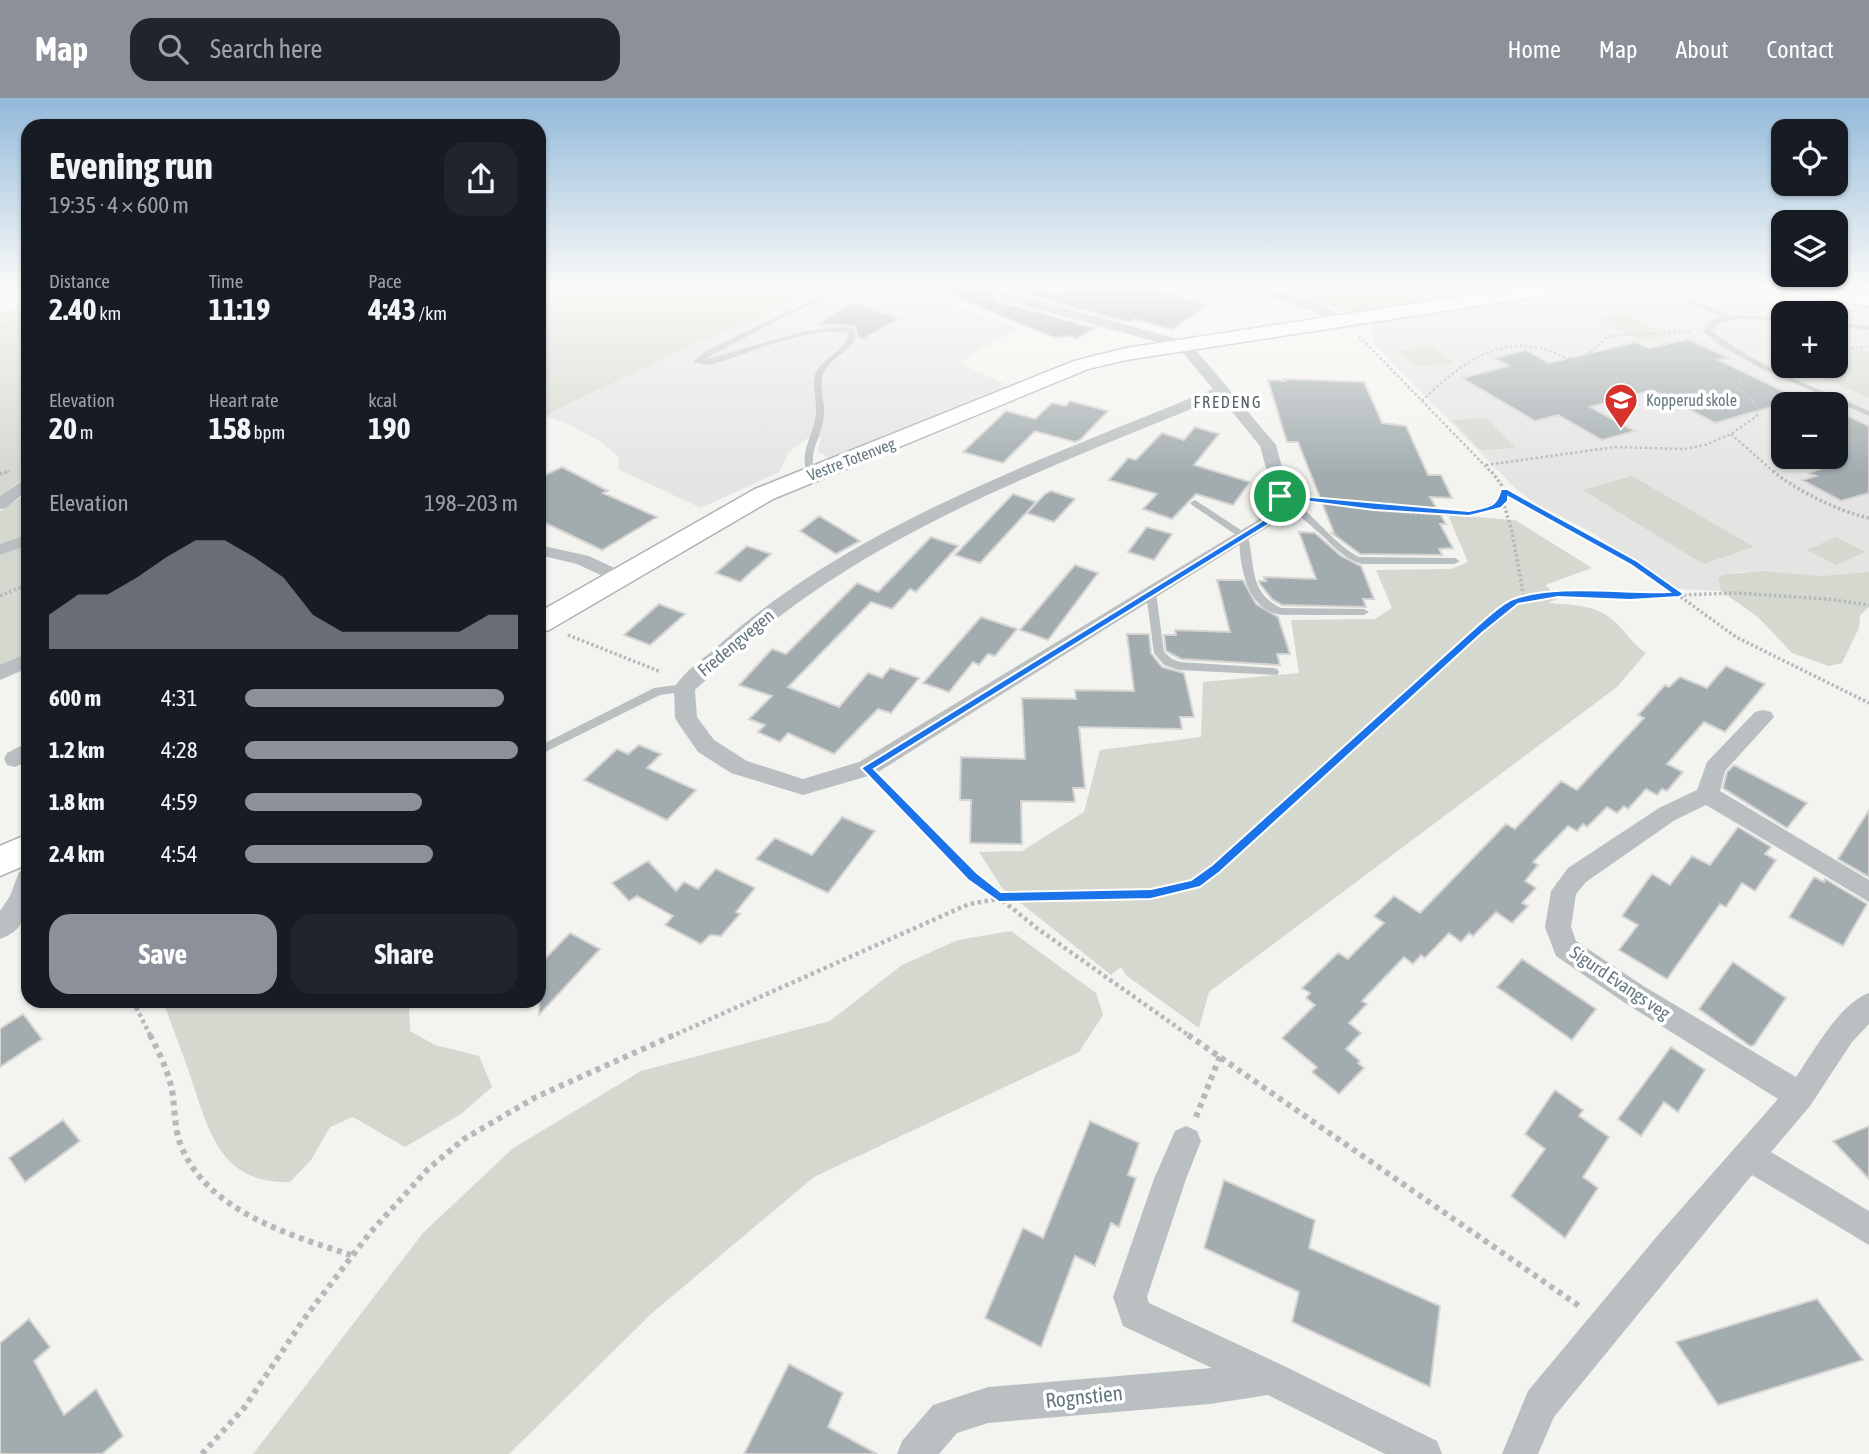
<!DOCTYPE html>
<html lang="en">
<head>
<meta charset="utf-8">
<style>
  body { margin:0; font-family:"Asap Condensed",sans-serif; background:#20242c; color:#f1f3f6; height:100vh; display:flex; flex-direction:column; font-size:26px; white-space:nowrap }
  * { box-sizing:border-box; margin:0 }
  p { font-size:23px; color:#9ea1a6 }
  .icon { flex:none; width:38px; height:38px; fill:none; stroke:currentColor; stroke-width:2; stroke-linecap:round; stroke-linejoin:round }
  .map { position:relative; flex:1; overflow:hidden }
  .details { position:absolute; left:21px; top:21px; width:525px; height:889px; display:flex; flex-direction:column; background:#171b24; border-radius:21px; box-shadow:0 2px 5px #0004 }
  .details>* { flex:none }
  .fabs { position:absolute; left:1771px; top:21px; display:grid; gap:14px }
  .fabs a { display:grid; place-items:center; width:77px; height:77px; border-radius:14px; background:#171b24; box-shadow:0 2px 5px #0004; font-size:35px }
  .pin { position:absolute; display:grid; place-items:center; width:60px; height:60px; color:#fff; margin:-30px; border:4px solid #fff; border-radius:50%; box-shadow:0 2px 7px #0007 }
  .round { display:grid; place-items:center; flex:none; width:74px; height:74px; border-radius:21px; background:#20242c }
  .overview { display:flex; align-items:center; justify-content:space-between; height:119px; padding:0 28px }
  h1 { font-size:38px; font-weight:700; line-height:52px }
  .metrics { display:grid; grid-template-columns:repeat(3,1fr); gap:10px; height:119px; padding:7px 28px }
  .metrics div { display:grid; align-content:center }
  .metrics b { font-size:30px; font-weight:700 }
  .metrics small { font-size:19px; font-weight:400 }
  .metrics p { font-size:19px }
  .chart { height:196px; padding:14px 28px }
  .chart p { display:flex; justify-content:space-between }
  .chart svg { width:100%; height:126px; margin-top:7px; fill:#8c9099; opacity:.7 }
  .button { display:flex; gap:14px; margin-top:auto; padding:14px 28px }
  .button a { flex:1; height:80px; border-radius:21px; background:#8c9099; color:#fff; font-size:28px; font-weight:700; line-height:80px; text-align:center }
  .button a+a { background:#20242c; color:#f1f3f6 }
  ul { padding:0 28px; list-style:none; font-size:23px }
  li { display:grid; grid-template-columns:112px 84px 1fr; align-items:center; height:52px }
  li i { height:18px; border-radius:9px; background:#8c9099 }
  header { display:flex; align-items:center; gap:42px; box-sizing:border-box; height:98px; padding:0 35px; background:#8c9099; color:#fff }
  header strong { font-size:33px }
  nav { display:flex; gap:38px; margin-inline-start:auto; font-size:24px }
  .search { width:490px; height:63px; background:#20242c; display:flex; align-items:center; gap:18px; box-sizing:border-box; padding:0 24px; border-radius:21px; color:#9ea1a6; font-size:26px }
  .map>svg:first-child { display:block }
  .built { fill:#e4e4e3; fill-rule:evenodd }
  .green { fill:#d4d8cf }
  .building { fill:#a2acaf; stroke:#d5d4d2; stroke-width:2 }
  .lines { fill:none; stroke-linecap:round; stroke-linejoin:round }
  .secondary-casing { stroke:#adb4b7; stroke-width:3 }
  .path-far3 { stroke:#b5b9ba; stroke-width:2.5; stroke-dasharray:2.5 2.5; stroke-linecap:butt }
  .path-far2 { stroke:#b5b9ba; stroke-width:3.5; stroke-dasharray:2.5 2.5; stroke-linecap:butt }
  .path-far1 { stroke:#b5b9ba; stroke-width:4.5; stroke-dasharray:3.5 3.5; stroke-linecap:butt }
  .path { stroke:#b5b9ba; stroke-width:6; stroke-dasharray:5 5; stroke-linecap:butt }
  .lane { fill:#bac0c2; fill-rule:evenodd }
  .street { fill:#bac0c2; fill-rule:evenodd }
  .secondary { fill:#fff; fill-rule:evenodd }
  .route { fill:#1a73e8; stroke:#fff; stroke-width:2; fill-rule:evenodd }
  .labels { text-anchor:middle; stroke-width:7; stroke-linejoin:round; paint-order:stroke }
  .far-poi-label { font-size:16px; fill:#64787f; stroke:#fff; text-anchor:start }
  .far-neighbourhood-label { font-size:16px; letter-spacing:2px; fill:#526064; stroke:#fff }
  .far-street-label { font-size:16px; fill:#64787f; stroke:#fff }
  .street-label { font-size:18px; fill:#64787f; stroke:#fff }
  .near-street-label { font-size:21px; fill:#64787f; stroke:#fff }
</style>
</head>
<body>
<header>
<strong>Map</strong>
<div class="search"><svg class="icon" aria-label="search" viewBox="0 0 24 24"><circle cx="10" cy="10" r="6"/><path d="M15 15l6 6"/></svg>Search here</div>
<nav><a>Home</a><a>Map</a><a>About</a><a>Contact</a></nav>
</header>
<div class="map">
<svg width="1869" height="1356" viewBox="0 0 1869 1356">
  <rect width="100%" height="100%" fill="#f3f3f0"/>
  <path class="built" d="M833,187H858L840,197H850L871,187H918L912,191L1018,231L960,263L962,267L1008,287L829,360L818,353L821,340L809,339L789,354L779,374L701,410L622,373L618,369L619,359L598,342L563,324L544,318L679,253Z
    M1622,187H1735L1821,197L1869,206V474L1820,478L1741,474L1718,481L1721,493L1677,491L1593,435L1536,406L1514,389L1375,247L1370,224ZM1783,215H1836V268H1783ZM1783,306H1836V359H1783Z"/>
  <path class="green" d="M539,187H833L679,253L544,318L539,314Z
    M1260,187H1539L1358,214L1339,212L1305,198Z
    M28,204V377L0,399V216Z
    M1625,216L1668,238L1641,243L1599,220Z
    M1433,249L1454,265L1417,269L1397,253Z
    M1861,251L1869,255V300L1800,270L1836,268V259Z
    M1486,320L1515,350L1480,352L1452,322Z
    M1632,378L1754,449L1703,466L1583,392Z
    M28,395V436L0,446V413Z
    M1448,417L1515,422L1592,470L1545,487L1559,500L1548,505C1572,507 1596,506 1615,524C1626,534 1632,546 1646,555L1617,589L1209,894L1199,930L1127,878L1121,869L1111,877L1002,790L979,754L1022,753L1084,714L1100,652L1201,639L1203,584L1299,575L1291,522L1375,521L1392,510L1376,472L1451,471L1468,464Z
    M1836,439L1865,454L1836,467L1807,452Z
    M28,446V556L0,568V456Z
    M1762,473L1820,478L1869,474V509L1860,517L1859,530L1842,565L1829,568L1792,555L1758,519L1721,493L1718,481L1722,477Z
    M1011,833L1096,895L1103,917L1079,954L814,1079L652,1215L509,1356H253L423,1135L512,1051L641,973L830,923L902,867L958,842Z
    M163,903H409L410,933L435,947L479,958L492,989L461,1016L405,1049L353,1019L330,1029L311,1062L290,1084C218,1086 208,1030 189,974C181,950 171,927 163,903Z"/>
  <path class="building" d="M926,187H1051L1056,194L1064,187H1145L1208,207L1172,232L1135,221L1130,224L1112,220L1003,190L995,192L996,203L1095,230L1076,241L1069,238L1055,240Z
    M856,206L900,220L863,241L858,239L855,228L818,226L848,207Z
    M1688,241L1729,260L1718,262L1800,301L1715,325L1652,292L1590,309L1635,333L1602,342L1558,317L1535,323L1462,280L1509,268L1494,260L1526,252L1549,265L1636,244L1649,250Z
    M1284,281L1364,284L1382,325L1406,328L1428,377H1441L1452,400L1430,399L1446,426H1440L1453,450L1439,451L1442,457L1360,456L1332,435H1334L1298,344H1287L1268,282L1285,283Z
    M1070,303L1108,313L1080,342L1075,344L1035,333L1003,365L963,354L1006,313L1035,321L1052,305L1066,308Z
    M1836,312L1869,328V395L1841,403L1802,382L1816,378L1809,375L1836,365Z
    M1195,329L1219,336L1194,367L1250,384L1233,407L1196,396L1172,421L1143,411L1157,396L1109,382L1128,360L1136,362L1162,335L1184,342Z
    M562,369L608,393L603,395L657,419L602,452L539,422V380Z
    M1051,393L1075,401L1054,424L1027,415L1044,397Z
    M1013,396L1036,404L980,465L955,457Z
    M819,418L860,443L836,456L800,433Z
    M1147,429L1172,436L1154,462L1128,454Z
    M1299,434L1315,435L1341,458L1361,468L1374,501H1363L1366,509L1282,507L1272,501L1260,486L1259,483H1266L1264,479L1316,481Z
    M931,439L958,448L916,494L910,491L892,511L871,504L788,589L839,609L868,575L882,580L890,570L919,580L891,615L878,611L834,656L788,635L780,644L758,634L765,627L749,621L772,598L739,587L772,551L786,556L857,485L878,494Z
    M747,448L771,456L740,484L716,475Z
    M1075,467L1098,475L1048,542L1020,532Z
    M1217,482H1243L1256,506L1278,519L1290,556H1277L1280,567L1181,561L1166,553L1164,537H1176L1175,532L1230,534Z
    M659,506L685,516L650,547L624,537Z
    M981,519L1017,531L995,558L988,556L979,567L973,564L949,594L923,585Z
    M1127,536H1149L1151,555L1162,569L1184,575L1194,619H1180L1182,631L1079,629L1085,690H1073L1075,704L1021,703L1022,746L970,745L971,702H960L961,659L1025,661L1022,600L1076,601L1075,592L1134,593Z
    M1726,568L1765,586L1725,634L1704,624L1667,666L1683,674L1667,693L1662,691L1657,697L1646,691L1628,711L1624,708L1617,715L1607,709L1587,729L1583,726L1577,733L1568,728L1533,764L1538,767L1525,783L1536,790L1522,805L1528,808L1512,825L1496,814L1473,838L1469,835L1461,844L1449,835L1425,860L1421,857L1413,866L1404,859L1362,903L1367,906L1349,925L1361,935L1346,951L1360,963L1358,965L1364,970L1339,996L1312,974L1317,969L1282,940L1315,907L1306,900L1310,895L1302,890L1338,855L1348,861L1384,825L1374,818L1394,798L1420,815L1506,726L1515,731L1561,683L1577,692L1644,620L1638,617L1665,587L1669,589L1680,579L1707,590Z
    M639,647L661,656L647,670L696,692L667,722L584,682L617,651L628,656Z
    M1734,667L1807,705L1787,730L1723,690L1727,674Z
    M1869,712V779L1838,761Z
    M842,719L875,733L828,795L756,761L775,740L812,757Z
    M1738,729L1771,749L1765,756L1776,762L1755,793L1742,785L1726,809L1720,806L1667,881L1619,852L1638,827L1622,818L1652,776L1670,787L1692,758L1710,767Z
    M648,763L676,793L684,784L698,791L716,771L755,790L736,814L740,816L721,838L710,837L701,846L665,827L673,818L637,798L629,803L612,785Z
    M1814,779L1824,784L1825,781L1867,806L1843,848L1789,819Z
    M570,835L600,851L539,917V867Z
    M1522,861L1596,911L1572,942L1497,889Z
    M1733,864L1786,900L1754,947L1750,948L1699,911Z
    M23,916L42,941L0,969V931Z
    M1671,949L1705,972L1678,1014L1664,1004L1641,1038L1618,1021Z
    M1555,992L1583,1012L1579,1018L1609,1039L1583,1079L1598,1090L1565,1140L1511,1098L1545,1051L1525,1036Z
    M63,1022L80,1043L25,1084L9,1060Z
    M1090,1023L1139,1045L1128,1077L1136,1080L1119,1129L1111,1125L1095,1168L1075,1158L1041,1249L985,1220L1023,1130L1043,1140Z
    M1869,1028V1081L1833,1043Z
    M1224,1082L1315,1122L1309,1150L1440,1208L1430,1289L1292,1224L1299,1194L1204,1150Z
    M1817,1201L1863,1262L1718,1307L1676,1244Z
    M29,1221L50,1249L34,1263L64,1317L96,1291L123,1338L102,1356H0V1245Z
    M789,1266L843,1295L828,1329L877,1356H744Z"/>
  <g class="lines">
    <defs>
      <path id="secondary" d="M1536,187H1583L1574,193L1126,262L1088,271L773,401L549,532L539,535V514L755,391L1074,263L1126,250Z
        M1765,187H1810L1869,196V208L1774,193Z
        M28,736V766L0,778V748Z"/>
    </defs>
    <use href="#secondary" class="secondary-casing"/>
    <path class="path-far3" d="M1200,187L1223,193
      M1633,195L1673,199
      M1589,202L1633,195L1616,187
      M0,229L28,217
      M1359,238L1492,375
      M1836,253L1869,248
      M1422,303C1453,273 1488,242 1535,249C1549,251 1562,259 1576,263L1591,254L1608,238L1693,233
      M1731,336L1775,375
      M1486,367L1615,349L1684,351L1705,347L1731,336L1757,318L1755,305L1738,290L1741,281L1747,276
      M4,375L10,373"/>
    <path class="path-far2" d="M1773,373C1795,392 1840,414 1869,420
      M0,376L10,373
      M1505,394L1634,465L1736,539L1869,605
      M1316,402C1363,409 1467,432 1505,399L1501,386L1491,373
      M1503,403L1512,434L1524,500
      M0,498L28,486
      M568,537L661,574
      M1383,619L1478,533L1515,504L1558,496L1630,499L1736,495L1827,501L1869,507"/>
    <path class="path-far1" d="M883,685L972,778L1038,831L1191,939
      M133,903L151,939
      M670,939L969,806L1021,797H1113L1178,792L1196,786L1216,771L1385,617"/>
    <path class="path" d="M150,937C159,954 168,973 172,992C175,1010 174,1028 180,1045C205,1113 290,1137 351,1157
      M1188,937L1582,1210
      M1196,1019L1220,958
      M202,1356L244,1310L304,1221L369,1136L428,1071L464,1041L536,999L674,937"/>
    <path class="lane" d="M1054,187H1061L1056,191L1053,189Z
      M839,191L844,192L792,215L714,256L704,262L802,234L839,229L855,231V239L853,245C845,255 832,261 825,272C817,285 825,302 824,316C823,338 807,353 815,375L811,378L807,375C798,351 817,334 816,311C816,298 811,284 817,272C826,258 846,253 848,235C804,228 751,256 709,267L693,264L708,252L788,213Z
      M1686,201H1690L1727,217L1783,220V224C1765,223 1721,214 1712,233C1758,270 1816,289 1869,313V318L1760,270L1720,247L1704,234L1708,225L1720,219L1686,203Z
      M1836,224L1869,228V232L1836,228Z
      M1280,395C1310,409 1330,444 1359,459L1455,460L1460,463L1455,466H1362C1342,460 1332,446 1317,433C1304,421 1290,411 1277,400L1275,398Z
      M1195,402L1247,436C1256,464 1247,494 1281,510L1364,511L1369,514L1364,517C1344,517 1324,517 1304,517C1296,516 1286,518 1277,516C1245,508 1240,466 1239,439L1192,407L1190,405Z
      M1151,492L1156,495L1164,554L1172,561L1180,564L1273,570L1277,571L1279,574L1277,577L1179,572L1164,567L1154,555L1146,495Z
      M684,586L688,587L690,590L688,593L660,597L539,657V648L654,590Z"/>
    <path class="street" d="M1233,187C1263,187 1324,200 1346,223L1339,227L1311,212Z
      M1002,193L1189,244L1276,347L1289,395L1274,425L875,676L803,697L731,675L698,654L678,625L675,620L674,590C684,573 705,560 720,546C854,426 1049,359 1213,291L1179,250L997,200V194ZM1220,299L1260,348L1273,395L1258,422L859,664L803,681L747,663L714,642L697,619L695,592C731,558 768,525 809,497C934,410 1081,357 1220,299Z
      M28,379V392L6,410L0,411V398Z
      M28,436V447L0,457V446Z
      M539,447L589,458L625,475L627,479L618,485L577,466L539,457Z
      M28,555V570L0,582V567Z
      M1763,612L1771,614L1774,619L1725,673L1720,693L1869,782V804L1706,707L1675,722L1586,784L1576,796L1571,829L1576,843L1645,889L1796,979C1814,953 1839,906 1869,895V926L1852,944L1810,1008L1771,1054L1869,1113V1147L1752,1077L1554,1319L1538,1356H1502L1528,1293L1658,1137L1778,1001L1625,905L1556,858L1545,829L1551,793L1568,770L1659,710L1697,692L1707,664L1755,614Z
      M28,644V663L15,669L7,667L4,661L7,655Z
      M28,771C28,799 33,830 0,841V813L10,798L19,774Z
      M1186,1028L1197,1033L1201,1043L1186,1081L1147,1199L1149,1205L1282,1267L1437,1343L1442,1356H1385L1268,1297L1210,1306L988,1325L957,1335L939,1356H897L902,1343L933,1307L988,1289L1212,1270L1123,1228L1113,1199L1154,1081L1175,1033Z"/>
    <use href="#secondary" class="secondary"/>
  </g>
  <linearGradient id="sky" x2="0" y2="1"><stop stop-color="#92b9d9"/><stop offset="0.5" stop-color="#fafaf8"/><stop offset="1" stop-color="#fafaf8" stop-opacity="0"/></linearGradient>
  <rect width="1869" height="377" fill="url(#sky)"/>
  <path class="route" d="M1501,391H1507L1637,463L1684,496L1679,499L1630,502L1558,499L1518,506L1482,535L1220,774L1200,789L1151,801L999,804L968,782L861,670L1262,423L1277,396L1469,413C1488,408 1496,411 1501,391ZM1508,399L1631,467L1669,494C1623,496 1556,485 1513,501C1500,506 1486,521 1475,530L1212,767L1191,782L1151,791L1001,794L977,775L874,671L1269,426L1282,400L1374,412L1469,418L1501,410L1508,403Z"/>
  <defs>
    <symbol id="school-pin" viewBox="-11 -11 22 30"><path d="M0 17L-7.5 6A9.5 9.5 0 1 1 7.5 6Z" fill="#d6332d" stroke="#fff"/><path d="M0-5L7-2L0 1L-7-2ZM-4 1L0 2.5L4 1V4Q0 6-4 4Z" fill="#fff"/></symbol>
  </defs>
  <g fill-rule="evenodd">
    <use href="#school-pin" x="1602" y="283" width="38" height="52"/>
  </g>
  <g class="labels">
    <g class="far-poi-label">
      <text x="1646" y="308">Kopperud skole</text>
    </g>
    <g class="far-neighbourhood-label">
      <text x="1228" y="310">FREDENG</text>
    </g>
    <g class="far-street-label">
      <text transform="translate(851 361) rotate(-21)" y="6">Vestre Totenveg</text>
    </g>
    <g class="street-label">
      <text transform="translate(736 545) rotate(-40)" y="6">Fredengvegen</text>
      <text transform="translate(1620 885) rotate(34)" y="6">Sigurd Evangs veg</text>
    </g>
    <g class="near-street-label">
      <text transform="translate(1084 1299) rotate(-6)" y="7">Rognstien</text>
    </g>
  </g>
</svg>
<div class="fabs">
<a><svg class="icon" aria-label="locate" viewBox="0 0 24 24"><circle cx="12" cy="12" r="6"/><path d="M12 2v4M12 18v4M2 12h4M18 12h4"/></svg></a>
<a><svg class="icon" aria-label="layers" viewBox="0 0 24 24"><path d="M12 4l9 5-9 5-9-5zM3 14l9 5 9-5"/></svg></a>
<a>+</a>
<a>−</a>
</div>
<div class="pin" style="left:1280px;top:398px;background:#1e9e55"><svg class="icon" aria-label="arrive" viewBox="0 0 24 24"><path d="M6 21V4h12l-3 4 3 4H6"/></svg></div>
<section class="details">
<div class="overview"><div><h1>Evening run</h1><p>19:35 · 4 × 600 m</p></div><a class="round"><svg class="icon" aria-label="share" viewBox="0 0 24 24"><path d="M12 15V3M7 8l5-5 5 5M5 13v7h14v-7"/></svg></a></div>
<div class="metrics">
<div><p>Distance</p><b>2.40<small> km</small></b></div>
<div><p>Time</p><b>11:19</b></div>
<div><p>Pace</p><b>4:43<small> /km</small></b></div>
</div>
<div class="metrics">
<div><p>Elevation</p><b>20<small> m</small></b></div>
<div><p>Heart rate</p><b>158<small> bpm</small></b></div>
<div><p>kcal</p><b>190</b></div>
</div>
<div class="chart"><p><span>Elevation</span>198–203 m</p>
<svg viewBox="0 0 160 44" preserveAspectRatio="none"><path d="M0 44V32L10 25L20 25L30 19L40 12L50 6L60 6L70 12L80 19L90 32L100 38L110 38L120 38L130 38L140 38L150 32L160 32V44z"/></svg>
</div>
<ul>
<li><b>600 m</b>4:31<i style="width:95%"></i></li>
<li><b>1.2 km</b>4:28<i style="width:100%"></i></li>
<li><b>1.8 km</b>4:59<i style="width:65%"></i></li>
<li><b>2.4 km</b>4:54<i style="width:69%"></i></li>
</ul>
<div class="button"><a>Save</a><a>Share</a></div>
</section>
</div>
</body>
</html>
